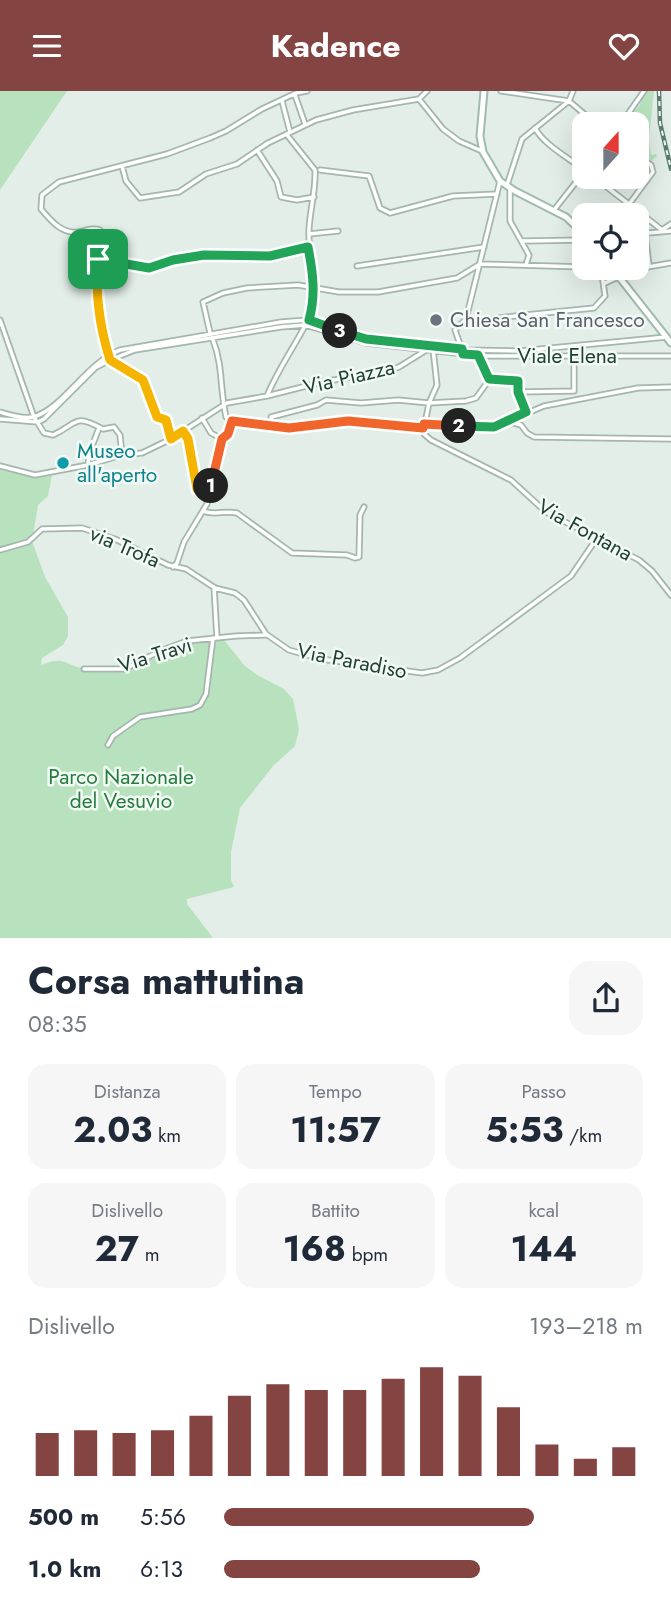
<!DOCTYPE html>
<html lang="it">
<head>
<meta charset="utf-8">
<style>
  body { margin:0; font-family:Jost,sans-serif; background:#f6f6f7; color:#1f2937; height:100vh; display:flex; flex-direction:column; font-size:26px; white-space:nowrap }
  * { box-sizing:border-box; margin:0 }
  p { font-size:23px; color:#747a83 }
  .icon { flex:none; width:38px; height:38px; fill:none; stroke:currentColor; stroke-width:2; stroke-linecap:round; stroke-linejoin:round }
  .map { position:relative; height:847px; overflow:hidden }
  .drawer { display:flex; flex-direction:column; background:#fff; flex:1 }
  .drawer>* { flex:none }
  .needle { width:46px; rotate:21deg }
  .tools { position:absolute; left:572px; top:21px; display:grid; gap:14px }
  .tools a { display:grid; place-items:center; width:77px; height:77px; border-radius:14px; background:#fff; box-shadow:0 7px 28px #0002; font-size:35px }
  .pin { position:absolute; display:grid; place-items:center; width:60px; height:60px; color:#fff; margin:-30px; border-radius:14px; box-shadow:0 4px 10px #0006 }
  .km { position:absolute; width:35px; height:35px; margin:-18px; border-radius:50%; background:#222; color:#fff; font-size:19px; line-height:35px; text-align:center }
  .round { display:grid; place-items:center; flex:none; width:74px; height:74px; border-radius:21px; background:#f6f6f7 }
  .summary { display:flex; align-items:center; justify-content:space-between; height:119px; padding:0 28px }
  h1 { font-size:38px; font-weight:700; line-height:52px }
  .metrics { display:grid; grid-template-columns:repeat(3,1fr); gap:10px; height:119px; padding:7px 28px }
  .metrics div { display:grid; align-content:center; border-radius:18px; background:#f6f6f7; text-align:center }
  .metrics b { font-size:35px; font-weight:700 }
  .metrics small { font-size:19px; font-weight:400 }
  .metrics p { font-size:19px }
  .chart { height:196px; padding:14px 28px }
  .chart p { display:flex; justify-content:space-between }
  .chart svg { width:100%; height:126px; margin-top:7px; stroke:#844442; stroke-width:6 }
  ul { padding:0 28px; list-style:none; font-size:23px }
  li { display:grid; grid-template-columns:112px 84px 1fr; align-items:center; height:52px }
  li i { height:18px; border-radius:9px; background:#844442 }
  header { display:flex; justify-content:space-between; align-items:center; height:91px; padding:0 28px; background:#844442; color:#fff; font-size:32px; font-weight:700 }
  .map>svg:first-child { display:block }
  .green { fill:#b8e2be }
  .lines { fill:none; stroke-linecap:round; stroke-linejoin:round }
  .street-casing { stroke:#a4b7ae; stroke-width:7 }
  .secondary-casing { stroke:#9fbbae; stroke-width:9 }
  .street { stroke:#fff; stroke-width:3.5 }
  .secondary { stroke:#fff; stroke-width:5 }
  .rail-casing { stroke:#5a7d6f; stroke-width:4.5 }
  .rail { stroke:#f3faf5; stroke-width:2; stroke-dasharray:5; stroke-linecap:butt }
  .split-1-casing { stroke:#fff; stroke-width:14 }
  .split-2-casing { stroke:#fff; stroke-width:14 }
  .split-3-casing { stroke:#fff; stroke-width:14 }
  .split-4-casing { stroke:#fff; stroke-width:14 }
  .split-1 { stroke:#f5b400; stroke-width:9 }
  .split-2 { stroke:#f0652b; stroke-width:9 }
  .split-3 { stroke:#22a559; stroke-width:9 }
  .split-4 { stroke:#22a559; stroke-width:9 }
  .worship-dot { fill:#6b7280; stroke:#f3faf5; stroke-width:2.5 }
  .culture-dot { fill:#0f9aa8; stroke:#f3faf5; stroke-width:2.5 }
  .labels { text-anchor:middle; stroke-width:5; stroke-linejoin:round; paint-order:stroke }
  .worship-label { font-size:21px; fill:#5b616d; stroke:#f3faf5; text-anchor:start }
  .street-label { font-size:21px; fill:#1f4134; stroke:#f3faf5 }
  .culture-label { font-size:21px; fill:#0d838f; stroke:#f3faf5; text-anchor:start }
  .park-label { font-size:21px; fill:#247d3c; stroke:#f3faf5 }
</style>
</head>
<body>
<header><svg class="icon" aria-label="menu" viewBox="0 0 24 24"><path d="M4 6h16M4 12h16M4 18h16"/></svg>Kadence<svg class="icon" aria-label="heart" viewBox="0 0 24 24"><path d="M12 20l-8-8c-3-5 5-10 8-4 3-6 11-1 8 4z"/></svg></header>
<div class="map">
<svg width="671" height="847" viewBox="0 0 671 847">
  <rect width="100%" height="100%" fill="#e2eee7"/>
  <path class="green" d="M0,0H67L0,99Z
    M646,0H654L649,47L651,64L656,63L657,65L650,71L637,61V33H624L639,15Z
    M0,374L33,382L53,378L48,405L38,414L32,450L45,486L68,526V545L63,554L42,567L41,574C46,572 51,570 57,570C64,569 70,574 77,576C98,581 141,583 154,562L180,550L220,544L244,574L257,584L284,598L293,608L299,638L295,655L273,675L240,717L231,761V789L234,796L187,808V813L213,847H0Z"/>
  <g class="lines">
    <defs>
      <path id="street" d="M501,0L569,10L596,33
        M295,4L305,33
        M419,8L427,0
        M282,10L290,41
        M621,33L644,0
        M535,37C544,54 569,67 584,79
        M257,59L277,90L281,106L297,109L314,106
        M122,75L126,90L140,107L179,101L206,83L237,73L268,52L316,29L353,19L419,8L443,38L459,50L482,60
        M320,79L369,85L380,117L390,122L453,105L497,103
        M594,86L662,139
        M507,94L522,48L569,10L573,0
        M510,97V130L529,164L526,174
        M554,119L584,81
        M621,124L653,81L651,74L637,65
        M662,139L671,133
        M645,142L649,174
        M309,143L338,140
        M637,143L671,140
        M522,150L584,149
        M98,168L149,177L173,169L203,164L270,165L308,157
        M357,175L484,156
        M605,192L636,178L671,172
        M0,229L34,326L44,342L53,344C79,332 73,322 103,338L114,336L120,344L122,364
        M464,233L506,226L594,217L605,205L601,177
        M210,242L203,211L223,202L247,197L298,194L339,201H378L457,187L480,173L584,176
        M213,249C223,274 220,300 226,326L232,330
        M462,259L455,239L466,228L500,90
        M489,288L518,290V301
        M267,305L322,291L387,280L399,276L428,258
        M0,321C10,324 22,328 33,326C63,318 86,272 120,259L281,231L308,229L366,248L462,259L519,260L667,246
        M526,321L518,301L574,300V270
        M202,327L211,342L222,348
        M0,328L38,331L44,328L95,277L110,269L135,259L281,236L305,234L366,252L482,265H671
        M232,330L289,337L348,329L423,337
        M510,331L521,334L527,342L534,346L671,348
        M425,332L429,312L437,294L433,258
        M424,333L494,336L544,315L638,297L671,296
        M272,335L271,326L317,314L326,309L361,312L398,309L429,312L466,310L476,307L489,289L478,265
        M423,337L424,343L431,349L511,389L546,421L639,469L652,480L671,504
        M183,340L188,348L197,397L210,400
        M171,348L166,329L157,326L143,289L110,269C102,242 98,215 97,187C96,172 107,153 100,139C92,136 86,140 78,141C62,143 51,130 41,118L42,104L59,91L167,63L210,47L226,40L262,18L296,2L307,0
        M88,374L89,363L99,337
        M0,375L35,384L88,374L122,364L142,362L171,348L227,312L267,305C278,278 295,255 308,229C323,201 307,168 309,138C310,118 316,99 315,79L287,44
        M203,420C215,425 225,419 237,422L292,462L347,464L355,467L359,466L360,424L364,416
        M0,459L28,451L42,438L82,437L115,448L168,474L186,478L215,497L235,502L244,509L266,543L289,559L321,568L422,582L438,579L460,567L571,485L597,447
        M173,476L177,472L184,451L207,413L222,348L228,343L232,330
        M214,496L217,547
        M84,578H125L160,560L187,550L236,545L266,544
        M108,654L113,645L140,626L192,618L200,614L206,603L213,547"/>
      <path id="secondary" d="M484,0L480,45L483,61L500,90L515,100L566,126L584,143
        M612,177L671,252"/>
    </defs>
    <use href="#street" class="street-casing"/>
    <use href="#secondary" class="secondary-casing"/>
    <use href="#street" class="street"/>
    <use href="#secondary" class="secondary"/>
    <defs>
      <path id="rail" d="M659,0L660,32L671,78"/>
    </defs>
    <use href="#rail" class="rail-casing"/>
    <use href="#rail" class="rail"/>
  </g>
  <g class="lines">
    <defs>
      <path id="split-1" d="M98,168C95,201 100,237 110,269L143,289L157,326L166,329L171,348L183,340L188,348L197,398L210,400L211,395"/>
      <path id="split-2" d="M211,395L222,348L228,343L232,330L289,337L348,330L423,337L424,333L459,335"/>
      <path id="split-3" d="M340,240L366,248L462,258L463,263L478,264L489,288L518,290V301L526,321L494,336L459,335"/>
      <path id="split-4" d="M98,168L149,177L173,169L204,164L270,165L308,156C313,182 316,204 309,229L340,240"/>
    </defs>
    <use href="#split-1" class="split-1-casing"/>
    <use href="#split-2" class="split-2-casing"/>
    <use href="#split-3" class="split-3-casing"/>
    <use href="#split-4" class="split-4-casing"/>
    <use href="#split-1" class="split-1"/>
    <use href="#split-2" class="split-2"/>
    <use href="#split-3" class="split-3"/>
    <use href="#split-4" class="split-4"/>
  </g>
  <circle class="worship-dot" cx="436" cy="229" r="7"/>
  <circle class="culture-dot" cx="63" cy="372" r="7"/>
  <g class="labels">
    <g class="worship-label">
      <text x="450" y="236">Chiesa San Francesco</text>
    </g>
    <g class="street-label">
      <text x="567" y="272">Viale Elena</text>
      <text transform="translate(349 286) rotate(-13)" y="7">Via Piazza</text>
      <text transform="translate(585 439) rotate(29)" y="7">Via Fontana</text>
      <text transform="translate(125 456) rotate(23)" y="7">via Trofa</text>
      <text transform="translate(155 564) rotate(-17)" y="7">Via Travi</text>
      <text transform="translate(352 570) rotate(11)" y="7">Via Paradiso</text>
    </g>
    <g class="culture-label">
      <text x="77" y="367">Museo<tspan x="77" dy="24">all'aperto</tspan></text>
    </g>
    <g class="park-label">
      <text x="121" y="693">Parco Nazionale<tspan x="121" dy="24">del Vesuvio</tspan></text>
    </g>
  </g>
</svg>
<div class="tools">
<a><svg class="needle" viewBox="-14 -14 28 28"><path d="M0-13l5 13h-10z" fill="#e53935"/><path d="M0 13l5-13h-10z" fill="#747a83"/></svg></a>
<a><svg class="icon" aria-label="locate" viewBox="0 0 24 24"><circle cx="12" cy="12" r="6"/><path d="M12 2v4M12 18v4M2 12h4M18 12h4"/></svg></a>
</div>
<div class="pin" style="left:98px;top:168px;background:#1e9e55"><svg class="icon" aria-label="arrive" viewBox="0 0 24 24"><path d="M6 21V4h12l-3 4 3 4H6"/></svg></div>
<b class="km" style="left:211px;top:395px">1</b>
<b class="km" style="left:459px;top:335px">2</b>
<b class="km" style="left:340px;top:240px">3</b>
</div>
<section class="drawer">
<div class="summary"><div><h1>Corsa mattutina</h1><p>08:35</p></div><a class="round"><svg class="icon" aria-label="share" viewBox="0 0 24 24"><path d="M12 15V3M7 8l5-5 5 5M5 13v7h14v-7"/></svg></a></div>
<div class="metrics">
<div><p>Distanza</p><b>2.03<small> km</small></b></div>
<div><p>Tempo</p><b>11:57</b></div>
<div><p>Passo</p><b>5:53<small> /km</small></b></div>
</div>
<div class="metrics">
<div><p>Dislivello</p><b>27<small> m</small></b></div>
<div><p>Battito</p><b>168<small> bpm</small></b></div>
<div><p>kcal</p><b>144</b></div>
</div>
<div class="chart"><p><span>Dislivello</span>193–218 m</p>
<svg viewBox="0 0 160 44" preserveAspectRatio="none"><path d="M5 44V29M15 44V28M25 44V29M35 44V28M45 44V23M55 44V16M65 44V12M75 44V14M85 44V14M95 44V10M105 44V6M115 44V9M125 44V20M135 44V33M145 44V38M155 44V34"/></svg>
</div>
<ul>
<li><b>500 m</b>5:56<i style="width:74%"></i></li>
<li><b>1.0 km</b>6:13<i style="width:61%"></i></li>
</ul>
</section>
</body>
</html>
